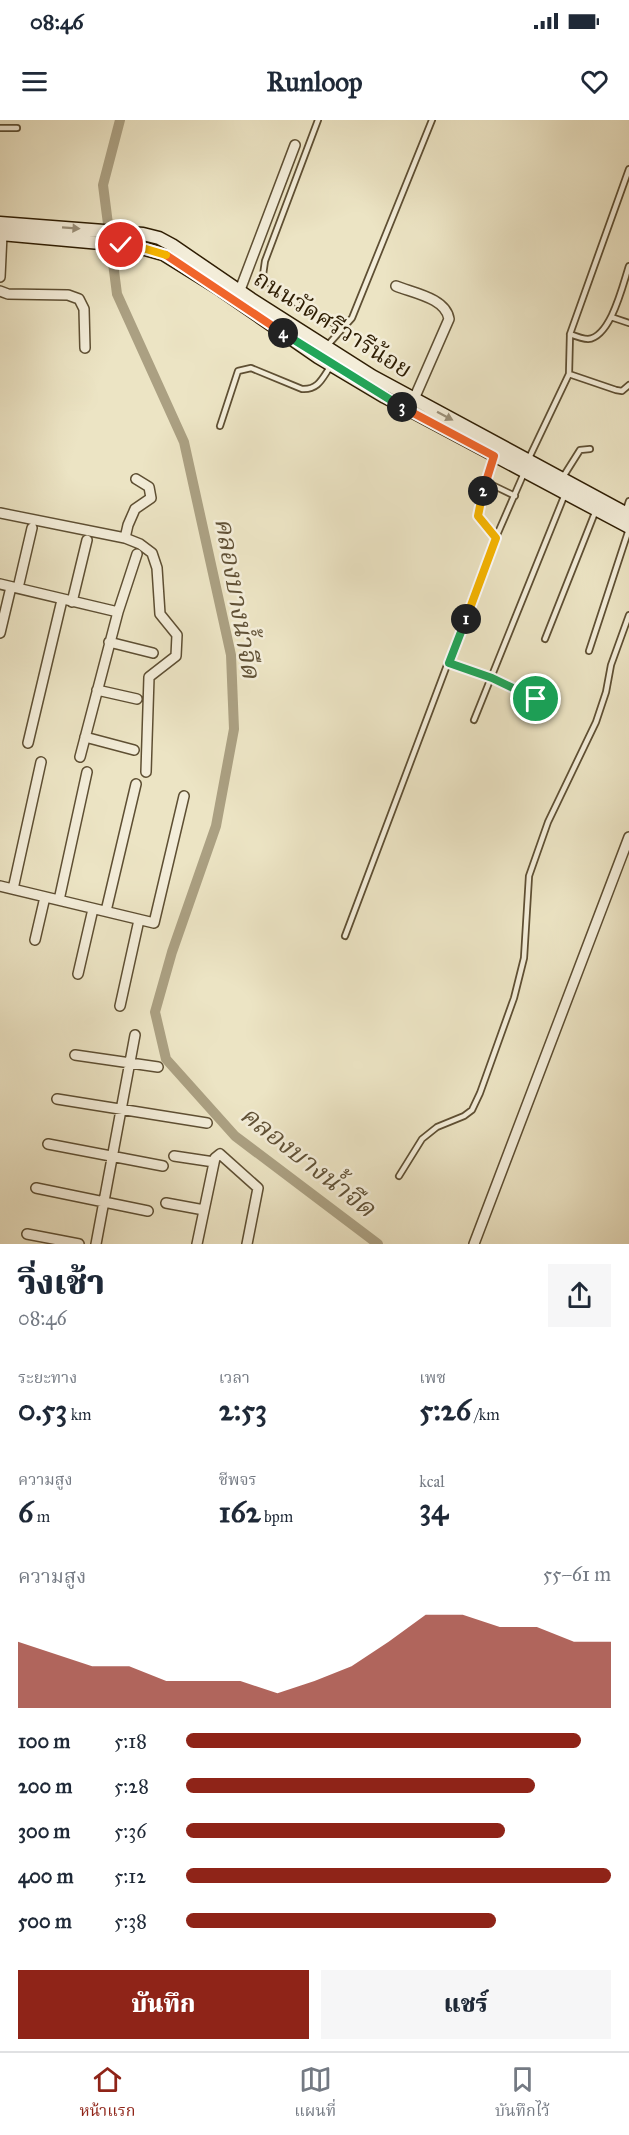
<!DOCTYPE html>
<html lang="th">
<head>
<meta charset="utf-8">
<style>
  body { margin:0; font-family:"IM FELL Great Primer","Noto Serif Thai",serif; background:#f6f6f7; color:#1f2937; height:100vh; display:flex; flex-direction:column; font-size:22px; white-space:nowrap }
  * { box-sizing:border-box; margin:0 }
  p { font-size:20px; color:#747a83 }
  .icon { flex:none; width:33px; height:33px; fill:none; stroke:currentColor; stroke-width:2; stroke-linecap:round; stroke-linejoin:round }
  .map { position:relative; height:1124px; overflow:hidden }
  .drawer { display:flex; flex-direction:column; background:#fff; flex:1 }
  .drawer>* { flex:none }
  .pin { position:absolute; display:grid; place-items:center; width:51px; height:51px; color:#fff; margin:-26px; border:3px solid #fff; border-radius:50%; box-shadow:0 2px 6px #0007 }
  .km { position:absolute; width:30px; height:30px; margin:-15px; border-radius:50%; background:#222; color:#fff; font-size:16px; line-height:30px; text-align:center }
  .round { display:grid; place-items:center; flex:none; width:63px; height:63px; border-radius:0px; background:#f6f6f7 }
  .summary { display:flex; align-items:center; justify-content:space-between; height:102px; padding:0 18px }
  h1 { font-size:33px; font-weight:800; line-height:45px }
  .metrics { display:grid; grid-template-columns:repeat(3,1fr); gap:9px; height:102px; padding:6px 18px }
  .metrics div { display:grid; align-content:center }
  .metrics b { font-size:30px; font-weight:800 }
  .metrics small { font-size:16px; font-weight:400 }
  .metrics p { font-size:16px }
  .chart { height:168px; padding:12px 18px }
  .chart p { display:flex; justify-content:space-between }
  .chart svg { width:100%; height:108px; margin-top:6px; fill:#8f2418; opacity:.7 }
  .button { display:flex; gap:12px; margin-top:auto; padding:12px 18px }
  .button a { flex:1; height:69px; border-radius:0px; background:#8f2418; color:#fff; font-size:24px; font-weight:800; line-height:69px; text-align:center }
  .button a+a { background:#f6f6f7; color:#1f2937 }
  ul { padding:0 18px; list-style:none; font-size:20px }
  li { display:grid; grid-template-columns:96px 72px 1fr; align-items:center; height:45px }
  li i { height:15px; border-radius:8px; background:#8f2418 }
  .status { display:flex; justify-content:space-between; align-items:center; height:42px; padding:0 30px; background:#fff; direction:ltr }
  .status svg { height:16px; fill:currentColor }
  header { display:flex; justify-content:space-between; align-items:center; height:78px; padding:0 18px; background:#fff; font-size:27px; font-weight:800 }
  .dock { display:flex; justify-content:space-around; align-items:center; height:84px; border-top:2px solid #e0e1e3; background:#fff; font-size:16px; color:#747a83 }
  .dock a { display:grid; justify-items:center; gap:3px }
  .dock .current { color:#8f2418 }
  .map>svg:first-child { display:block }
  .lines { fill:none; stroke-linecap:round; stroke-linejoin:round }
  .canal { stroke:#aba082; stroke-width:10 }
  .service-casing { stroke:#5e4f33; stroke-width:8 }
  .minor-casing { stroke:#5e4f33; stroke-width:12 }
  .secondary-casing { stroke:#2e1d03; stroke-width:15 }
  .service { stroke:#f3edd9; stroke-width:4.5 }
  .minor { stroke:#f3edd9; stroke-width:9 }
  .secondary { stroke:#f3edd9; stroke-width:12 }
  .oneway { fill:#9a8f79 }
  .split-1-casing { stroke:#fff; stroke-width:12 }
  .split-2-casing { stroke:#fff; stroke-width:12 }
  .split-3-casing { stroke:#fff; stroke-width:12 }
  .split-4-casing { stroke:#fff; stroke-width:12 }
  .split-5-casing { stroke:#fff; stroke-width:12 }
  .split-6-casing { stroke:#fff; stroke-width:12 }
  .split-1 { stroke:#22a559; stroke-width:8 }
  .split-2 { stroke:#f5b400; stroke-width:8 }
  .split-3 { stroke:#f0652b; stroke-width:8 }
  .split-4 { stroke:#22a559; stroke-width:8 }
  .split-5 { stroke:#f0652b; stroke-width:8 }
  .split-6 { stroke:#f5b400; stroke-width:8 }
  .labels { text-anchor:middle; stroke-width:5; stroke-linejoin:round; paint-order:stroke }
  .street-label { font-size:24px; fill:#2e1d03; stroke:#f3edd9 }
  .water-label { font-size:26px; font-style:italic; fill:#605136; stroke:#f3edd9 }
</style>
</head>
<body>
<div class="status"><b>08:46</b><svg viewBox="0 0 49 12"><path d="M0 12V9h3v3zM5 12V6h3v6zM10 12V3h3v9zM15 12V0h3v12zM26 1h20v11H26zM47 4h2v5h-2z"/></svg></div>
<header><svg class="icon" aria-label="menu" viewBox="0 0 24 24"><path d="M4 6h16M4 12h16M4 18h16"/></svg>Runloop<svg class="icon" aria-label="heart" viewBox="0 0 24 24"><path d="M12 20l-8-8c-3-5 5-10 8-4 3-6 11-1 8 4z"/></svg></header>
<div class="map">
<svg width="629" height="1124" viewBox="0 0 629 1124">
  <rect width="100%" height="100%" fill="#ece4c4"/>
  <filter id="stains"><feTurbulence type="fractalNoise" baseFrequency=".00333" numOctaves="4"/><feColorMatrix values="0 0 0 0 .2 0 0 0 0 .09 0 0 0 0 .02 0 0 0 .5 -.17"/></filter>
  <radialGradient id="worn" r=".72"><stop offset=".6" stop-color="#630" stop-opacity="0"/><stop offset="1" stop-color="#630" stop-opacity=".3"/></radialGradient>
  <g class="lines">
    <path class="canal" d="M120,0L103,65L117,174L184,322L231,535L234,609L216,706L172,832L155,892L166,939L235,1016L378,1124"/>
    <defs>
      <path id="service" d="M318,0L265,141L263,155L265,160L300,186L343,208
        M0,8H17
        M629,49L570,214L569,254L616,270L622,271L629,265
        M611,197L629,203
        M570,214C575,216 583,219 588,219C611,217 623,164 629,146
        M326,227L352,198L432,0
        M220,306L238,251L251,248L302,269C318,270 322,259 330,247
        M494,337L478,386V396L496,418
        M529,338L569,254
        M563,357L580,330L590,329
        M486,362L515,376
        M626,390L629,381
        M545,519L596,390
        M589,531L629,409
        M449,543L492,558L535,579
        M474,600L565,374
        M345,816L490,431L524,353
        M399,1056L422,1019L437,1007L464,996L472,990L480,973L514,878L524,838L529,756L548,702L596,602L606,572L611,545L629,495"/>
      <path id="minor" d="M0,157L2,115
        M396,166C413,173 446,178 449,199L414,279
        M240,170L295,25
        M0,171L8,174L68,175L79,179L84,189L85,228
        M0,393L125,418L140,424L152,433L157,448L160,494L177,515L176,536L149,557L146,652
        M125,418L128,405L135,389L151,378L149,367L136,359
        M0,464L118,492L137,434
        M18,468L32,408
        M72,482L87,420
        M0,513L11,467
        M109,522L153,533
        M97,570L137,579
        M85,617L134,630
        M28,623L62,480
        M80,637L118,492
        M0,766L154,803L184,676
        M13,769L41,642
        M59,780L87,652
        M106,791L136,664
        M35,820L45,777
        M78,854L93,789
        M120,886L139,800
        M75,935L158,947
        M57,979L207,1003
        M48,1024L163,1046
        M174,1036L214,1042
        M36,1068L148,1091
        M166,1083L204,1090
        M27,1114L79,1124
        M96,1124L135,915
        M197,1124L215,1038L220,1034L258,1068L247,1124
        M474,1124L629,717"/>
      <path id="secondary" d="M0,103L143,114L159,118L172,125L251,179L372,256L629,395
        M0,114L134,126L163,134L221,170L318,237L385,277L629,407"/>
    </defs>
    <use href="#service" class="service-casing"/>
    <use href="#minor" class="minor-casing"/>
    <use href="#secondary" class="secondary-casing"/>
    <use href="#service" class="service"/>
    <use href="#minor" class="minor"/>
    <use href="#secondary" class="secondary"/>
  </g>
  <defs><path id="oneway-solid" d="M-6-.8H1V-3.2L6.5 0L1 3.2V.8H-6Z" transform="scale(1.5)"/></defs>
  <g class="oneway">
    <use href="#oneway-solid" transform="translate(71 108) rotate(4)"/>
    <use href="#oneway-solid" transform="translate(445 296) rotate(28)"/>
  </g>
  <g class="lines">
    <defs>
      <path id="split-1" d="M466,499L449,543L492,558L536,579"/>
      <path id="split-2" d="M466,499L496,418L478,396L483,371"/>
      <path id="split-3" d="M402,287L494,336L483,371"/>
      <path id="split-4" d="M283,213L402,287"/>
      <path id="split-5" d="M166,135L283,213"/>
      <path id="split-6" d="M121,125L146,129L166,135"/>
    </defs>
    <use href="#split-1" class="split-1-casing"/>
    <use href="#split-2" class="split-2-casing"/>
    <use href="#split-3" class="split-3-casing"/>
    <use href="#split-4" class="split-4-casing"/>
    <use href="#split-5" class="split-5-casing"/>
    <use href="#split-6" class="split-6-casing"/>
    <use href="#split-1" class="split-1"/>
    <use href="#split-2" class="split-2"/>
    <use href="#split-3" class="split-3"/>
    <use href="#split-4" class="split-4"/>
    <use href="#split-5" class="split-5"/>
    <use href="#split-6" class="split-6"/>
  </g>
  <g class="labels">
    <g class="street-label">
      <text transform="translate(333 204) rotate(32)" y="8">ถนนวัดศรีวารีน้อย</text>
    </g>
    <g class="water-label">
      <text transform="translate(238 478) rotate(80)" y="9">คลองบางน้ำจืด</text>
      <text transform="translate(308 1041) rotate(38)" y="9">คลองบางน้ำจืด</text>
    </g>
  </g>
  <rect width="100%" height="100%" filter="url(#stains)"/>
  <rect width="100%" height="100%" fill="url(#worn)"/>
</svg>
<div class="pin" style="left:536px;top:579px;background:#1e9e55"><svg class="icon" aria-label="arrive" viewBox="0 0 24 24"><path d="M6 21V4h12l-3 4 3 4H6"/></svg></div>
<div class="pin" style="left:121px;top:125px;background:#d93025"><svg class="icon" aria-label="check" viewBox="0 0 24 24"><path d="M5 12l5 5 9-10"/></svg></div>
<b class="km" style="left:466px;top:499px">1</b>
<b class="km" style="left:483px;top:371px">2</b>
<b class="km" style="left:402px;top:287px">3</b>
<b class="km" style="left:283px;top:213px">4</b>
</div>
<section class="drawer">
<div class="summary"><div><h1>วิ่งเช้า</h1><p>08:46</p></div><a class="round"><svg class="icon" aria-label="share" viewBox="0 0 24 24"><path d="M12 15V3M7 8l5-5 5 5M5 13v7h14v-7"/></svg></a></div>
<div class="metrics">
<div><p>ระยะทาง</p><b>0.53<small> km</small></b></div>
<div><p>เวลา</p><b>2:53</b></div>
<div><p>เพซ</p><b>5:26<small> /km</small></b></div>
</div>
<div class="metrics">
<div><p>ความสูง</p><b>6<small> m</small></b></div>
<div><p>ชีพจร</p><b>162<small> bpm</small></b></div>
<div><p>kcal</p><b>34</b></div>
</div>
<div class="chart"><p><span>ความสูง</span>55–61 m</p>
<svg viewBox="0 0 160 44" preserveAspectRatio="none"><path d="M0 44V17L10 22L20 27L30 27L40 33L50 33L60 33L70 38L80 33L90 27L100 17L110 6L120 6L130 11L140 11L150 17L160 17V44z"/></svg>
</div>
<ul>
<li><b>100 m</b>5:18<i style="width:93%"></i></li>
<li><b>200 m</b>5:28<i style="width:82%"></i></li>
<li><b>300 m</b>5:36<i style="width:75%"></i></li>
<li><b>400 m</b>5:12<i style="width:100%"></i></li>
<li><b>500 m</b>5:38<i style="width:73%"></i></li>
</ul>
<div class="button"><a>บันทึก</a><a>แชร์</a></div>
</section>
<nav class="dock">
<a class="current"><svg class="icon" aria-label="home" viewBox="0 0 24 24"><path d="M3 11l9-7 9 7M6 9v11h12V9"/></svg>หน้าแรก</a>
<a><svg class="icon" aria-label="map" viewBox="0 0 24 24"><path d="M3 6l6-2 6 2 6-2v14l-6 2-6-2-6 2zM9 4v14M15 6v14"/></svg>แผนที่</a>
<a><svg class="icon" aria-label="saved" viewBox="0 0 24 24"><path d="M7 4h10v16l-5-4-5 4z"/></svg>บันทึกไว้</a>
</nav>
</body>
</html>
